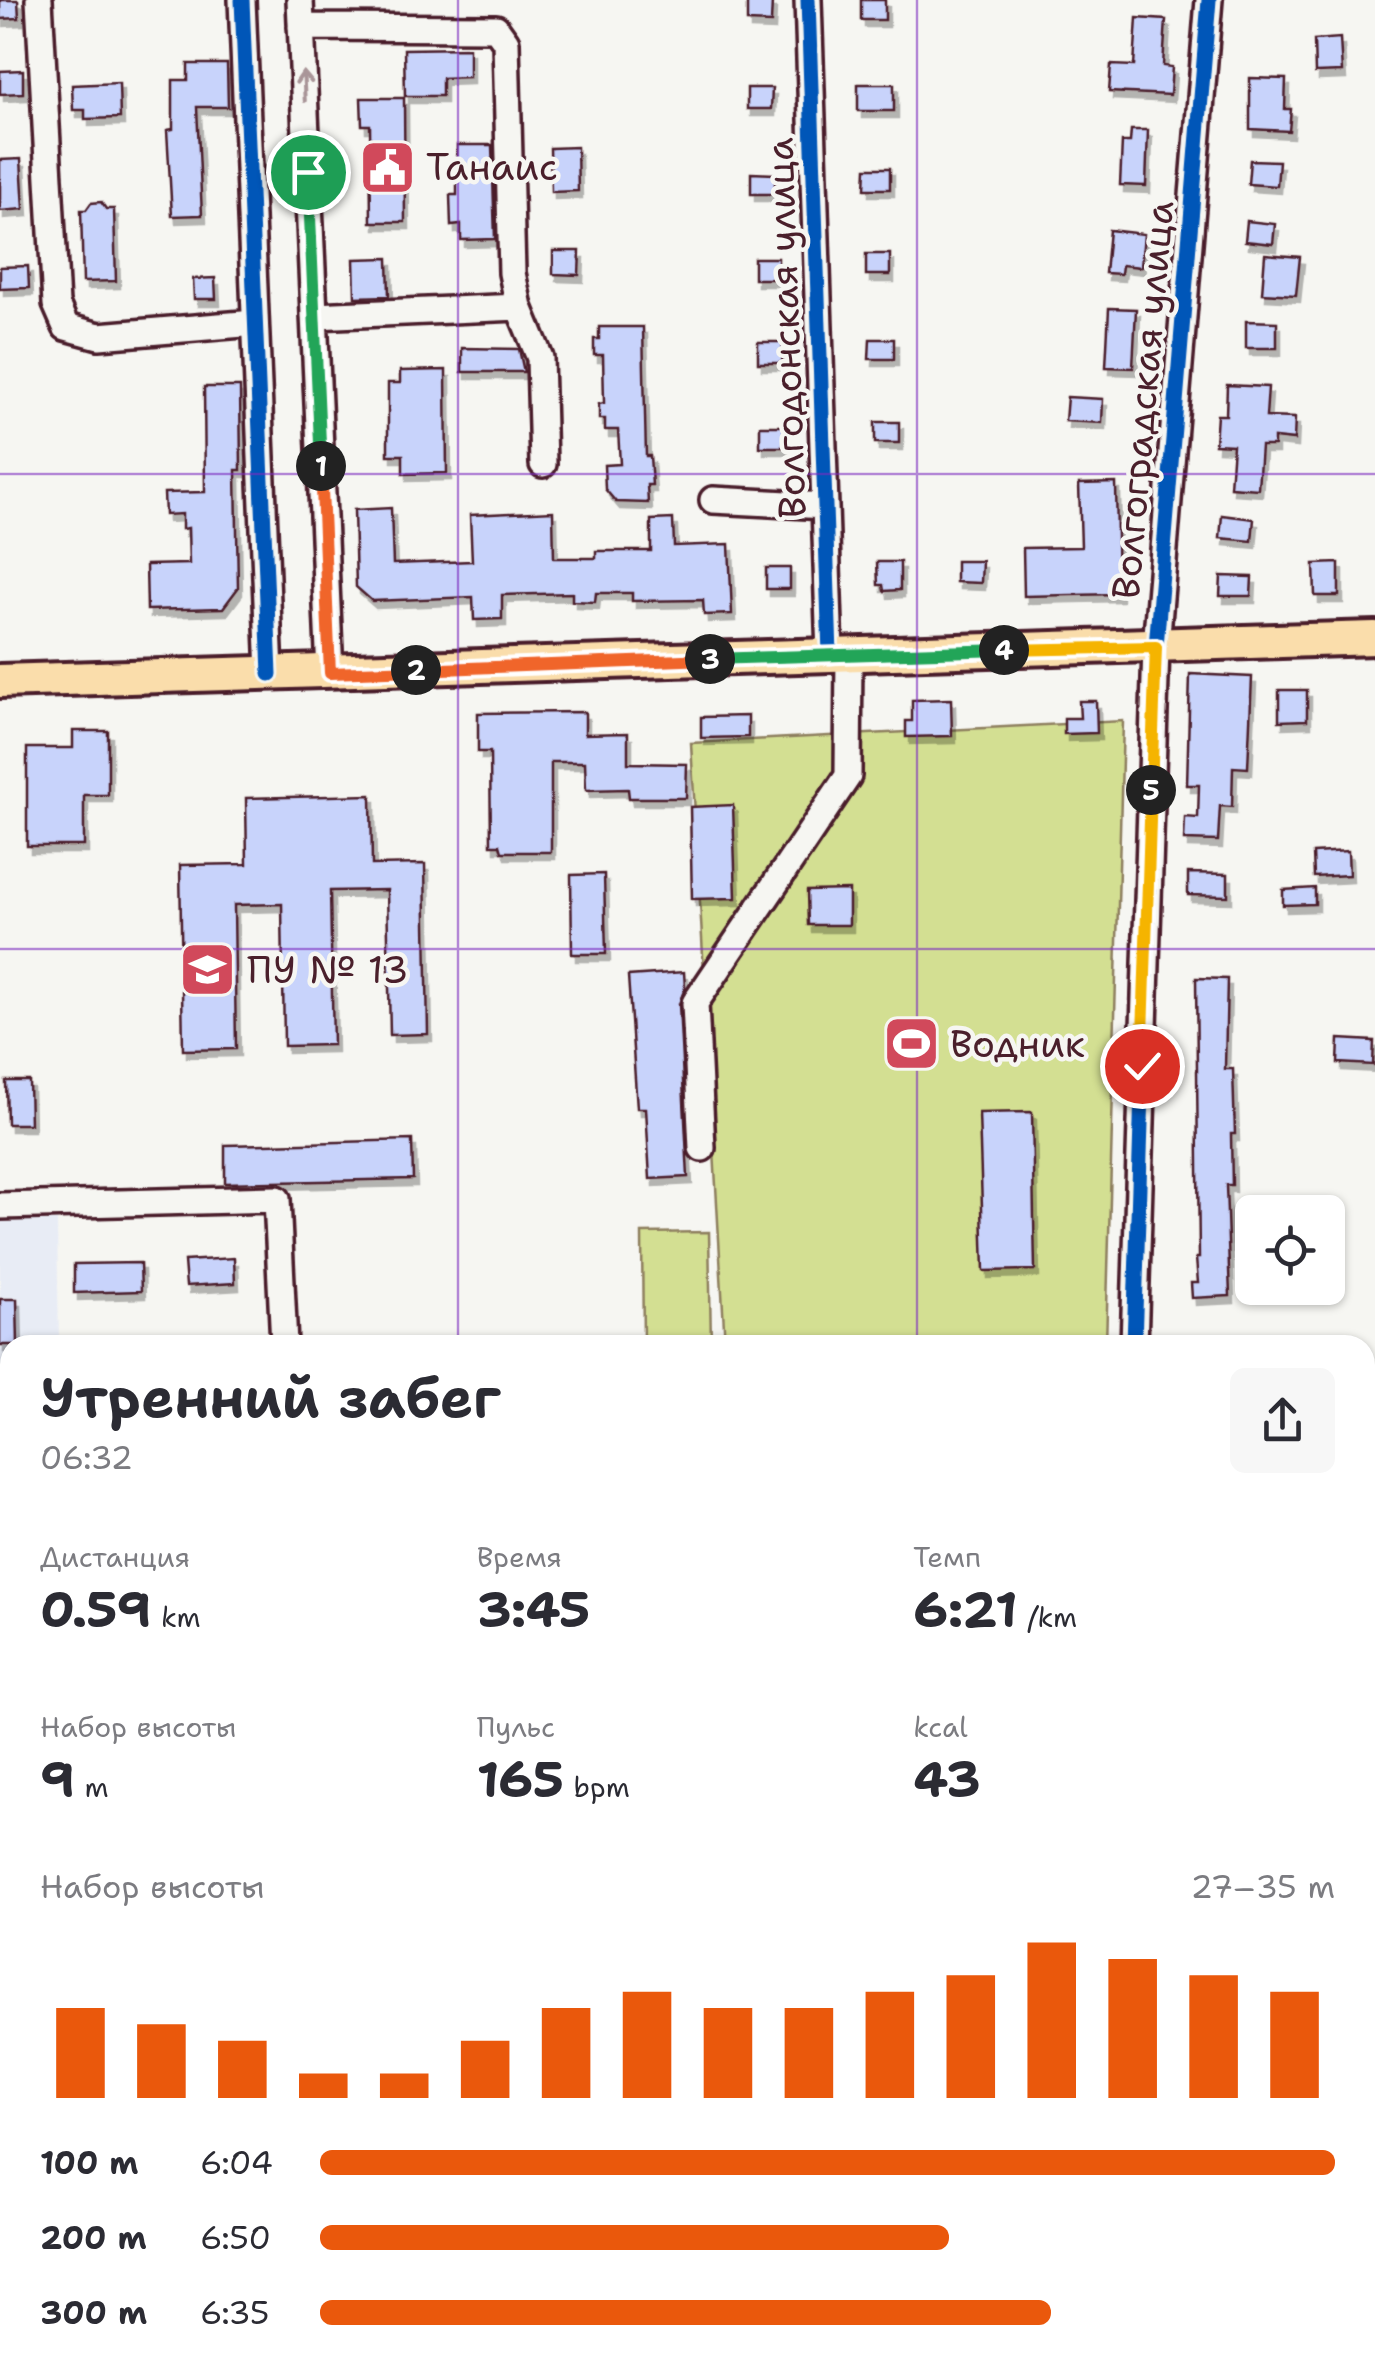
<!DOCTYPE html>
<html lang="ru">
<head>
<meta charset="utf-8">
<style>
  body { margin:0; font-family:"Shantell Sans",sans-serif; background:#f7f7f7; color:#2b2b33; height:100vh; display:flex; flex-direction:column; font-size:38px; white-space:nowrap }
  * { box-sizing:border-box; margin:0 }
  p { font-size:32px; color:#7c7c81 }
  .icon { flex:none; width:55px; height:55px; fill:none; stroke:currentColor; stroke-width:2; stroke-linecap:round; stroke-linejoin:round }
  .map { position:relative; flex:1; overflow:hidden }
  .details { position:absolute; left:0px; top:1335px; width:1375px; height:1038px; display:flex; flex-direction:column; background:#fff; border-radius:30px 30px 0 0; box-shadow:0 2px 8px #0004 }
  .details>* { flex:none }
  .fabs { position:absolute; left:1235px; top:1195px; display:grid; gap:20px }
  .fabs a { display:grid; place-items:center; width:110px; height:110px; border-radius:15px; background:#fff; box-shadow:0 2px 8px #0004; font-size:50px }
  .pin { position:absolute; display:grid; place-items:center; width:85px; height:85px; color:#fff; margin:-42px; border:5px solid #fff; border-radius:50%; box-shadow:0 2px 10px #0007 }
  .km { position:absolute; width:50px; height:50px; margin:-25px; border-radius:50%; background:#222; color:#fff; font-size:28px; line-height:50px; text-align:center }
  .round { display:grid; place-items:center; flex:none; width:105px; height:105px; border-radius:15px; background:#f7f7f7 }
  .headline { display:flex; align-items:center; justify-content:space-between; height:170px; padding:0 40px }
  h1 { font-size:55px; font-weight:700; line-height:75px }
  .stats { display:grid; grid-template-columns:repeat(3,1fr); gap:15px; height:170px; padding:10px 40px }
  .stats div { display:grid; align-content:center }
  .stats b { font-size:50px; font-weight:700 }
  .stats small { font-size:28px; font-weight:400 }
  .stats p { font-size:28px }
  .chart { height:280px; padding:20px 40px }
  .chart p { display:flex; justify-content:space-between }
  .chart svg { width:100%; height:180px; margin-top:10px; stroke:#ea580c; stroke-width:6 }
  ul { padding:0 40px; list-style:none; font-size:32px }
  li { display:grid; grid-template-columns:160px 120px 1fr; align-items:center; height:75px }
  li i { height:25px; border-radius:12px; background:#ea580c }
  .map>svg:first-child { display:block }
  .built { fill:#e8ecf5 }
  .pitch { fill:#d3df92; stroke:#8e7f5e; stroke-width:2.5 }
  .building { fill:#c8d3fb; stroke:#4a1f2b; stroke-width:2.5; filter:url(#shadow) }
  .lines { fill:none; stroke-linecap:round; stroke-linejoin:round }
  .minor-casing { stroke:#4a1f2b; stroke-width:32 }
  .major-casing { stroke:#4a1f2b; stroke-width:40 }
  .minor { stroke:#f6f6f2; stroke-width:25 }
  .major { stroke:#faddab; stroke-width:32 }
  .cycleway-casing { stroke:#f6f6f2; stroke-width:21 }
  .cycleway { stroke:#0057b8; stroke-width:15 }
  .oneway { stroke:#a99598 }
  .split-1-casing { stroke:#fff; stroke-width:20 }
  .split-2-casing { stroke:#fff; stroke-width:20 }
  .split-3-casing { stroke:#fff; stroke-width:20 }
  .split-4-casing { stroke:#fff; stroke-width:20 }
  .split-5-casing { stroke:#fff; stroke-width:20 }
  .split-6-casing { stroke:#fff; stroke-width:20 }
  .split-1 { stroke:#22a559; stroke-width:12 }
  .split-2 { stroke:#f0652b; stroke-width:12 }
  .split-3 { stroke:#f0652b; stroke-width:12 }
  .split-4 { stroke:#22a559; stroke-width:12 }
  .split-5 { stroke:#f5b400; stroke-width:12 }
  .split-6 { stroke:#f5b400; stroke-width:12 }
  .grid { fill:none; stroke:#7b2cbf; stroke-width:2.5; stroke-opacity:0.55 }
  .labels { text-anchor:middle; stroke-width:9; stroke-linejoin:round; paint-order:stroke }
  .poi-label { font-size:38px; fill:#4a1f2b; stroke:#f6f6f2; text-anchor:start }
  .street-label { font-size:38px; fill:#4a1f2b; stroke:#f6f6f2 }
</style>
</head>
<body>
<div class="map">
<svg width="1375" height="2372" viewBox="0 0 1375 2372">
  <defs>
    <filter id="shadow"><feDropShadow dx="4" dy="7" stdDeviation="0" flood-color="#0004"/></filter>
  </defs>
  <rect width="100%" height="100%" fill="#f6f6f2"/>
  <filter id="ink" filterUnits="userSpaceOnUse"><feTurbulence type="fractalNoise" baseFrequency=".01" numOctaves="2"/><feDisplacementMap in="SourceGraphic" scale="20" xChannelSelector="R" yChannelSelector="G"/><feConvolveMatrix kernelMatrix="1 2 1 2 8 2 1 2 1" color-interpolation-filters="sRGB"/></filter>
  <g filter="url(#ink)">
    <path class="built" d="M0,1221H57L59,1345H10V1508H0Z"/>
    <path class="pitch" d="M1123,721L1106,1345H725L691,743Z
      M709,1232L711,1345H643L642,1233Z"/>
    <path class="building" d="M0,0H18L19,18L0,19Z
      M861,0H885V20H861Z
      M747,2H772L771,23L747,22Z
      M1137,18L1166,20L1163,66L1172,67L1170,95L1109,92L1111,65L1134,66Z
      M1340,38L1342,72L1315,73L1314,40Z
      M469,48V77L442,78V96H405L404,49Z
      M188,64H227L228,107H197L202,215L172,216L167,130L173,129V80H188Z
      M23,70V93L0,94V71Z
      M1250,78L1286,79L1285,109H1291L1289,131L1250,129Z
      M119,83L120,118L85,119V110H73L72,85Z
      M858,84H894V111H858Z
      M747,88H772L771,109H747Z
      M361,98H404L405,222H371L370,125H362Z
      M1131,130H1148L1146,186L1120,185L1122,142H1130Z
      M457,145H492L495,239L461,240V225L451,226L450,195H457Z
      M577,147L578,191L551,192L550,148Z
      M21,159L24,209L0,211V160Z
      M1250,160L1279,161L1277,186L1248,184Z
      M866,168H890V189H865Z
      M751,173L775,174V194H751Z
      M101,202L106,209H114L116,281L83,282L81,210H86L91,203Z
      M1247,221L1275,224L1273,244L1245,241Z
      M1109,230L1144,234L1141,267L1122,265L1121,274L1105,273Z
      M553,251H580L579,275L553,274Z
      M866,254H890V275H866Z
      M1265,254L1300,257L1296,295L1262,293Z
      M388,258L389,296L355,297L354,259Z
      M754,258H778V279H754Z
      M28,266L29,288L0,289V267Z
      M215,278L216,299H194L193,279Z
      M1109,308L1136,309L1133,368L1106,367Z
      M1246,321L1277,322V348H1246Z
      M599,327H643L646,456H650L652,485H647L648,503L616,502L605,489L604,465L620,464L618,430H605V419H599V404L604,403L603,355H594V339H599Z
      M870,339H894V359H869Z
      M758,342H783L782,363H758Z
      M462,348L519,349L524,372H462Z
      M446,370L447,473L403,474V455H388V383H400V371Z
      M1227,385L1268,387L1266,417L1295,418L1294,440L1274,438V446H1261L1258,489L1230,487L1233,445L1215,444L1217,415H1226Z
      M204,387H240L241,470H236L238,588L223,608L147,610L146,565L189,564L188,528L182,529V514L165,515L164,493L205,492Z
      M1067,397L1103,399L1102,423L1065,421Z
      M875,422H899V443H875Z
      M760,426H784V447H760Z
      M1116,483L1118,594L1024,596L1023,548L1081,547L1079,484Z
      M391,508L393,564L472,561L470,515L553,511L554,558H596V551H651V520L673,519L674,546L729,544L732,614L704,615L703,600L632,601V593H596L595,602L572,601V593L502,595V619L474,620L473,597L372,601L356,587L354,510Z
      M1222,515L1254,519L1252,541L1220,538Z
      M956,561H982L981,583L956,582Z
      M877,562H900V590L884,591L883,585H878Z
      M1339,563V596H1315L1314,564Z
      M766,568H790V589H766Z
      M1221,576L1252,577L1251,596H1220Z
      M1190,674L1252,677L1248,768L1233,767L1232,807L1220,806L1218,841L1184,840L1185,817L1198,818L1199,785H1187Z
      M1279,690H1307V720L1279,721Z
      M951,699L952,736L906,737V721H912V700Z
      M1079,701H1096L1097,733L1064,734V718H1080Z
      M585,712V734L628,733V763L687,764L686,798H629L628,789L586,790L585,762H551V852H502L500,845H491L490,752H478V713Z
      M748,716V737L701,738V717Z
      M73,731H108V795H84V846H27V748H73Z
      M371,795L372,865L425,864L428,1034L390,1035L387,890L330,891L333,1045L284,1046L282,904L234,905L236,1049L183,1050L180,865L247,864L246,798Z
      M733,805L736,898L692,899L690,807Z
      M1348,851L1349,875L1314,877L1313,853Z
      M1188,873L1228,874V896L1188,895Z
      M604,874L606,954H572L571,875Z
      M1315,888V904L1283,905V890Z
      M849,890V925H808L807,891Z
      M684,972L685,988L679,1004L688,1177L650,1179L646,1108H637L628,976Z
      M1196,978L1227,979L1225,1069H1233L1235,1134H1231L1232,1185H1226L1230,1296L1192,1298L1191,1283H1198L1196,1258H1199Z
      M1339,1039L1374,1041L1373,1065L1338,1063Z
      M6,1081H29L30,1124H7Z
      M1032,1112L1035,1270L984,1271L979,1113Z
      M412,1140L413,1179L225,1183V1145Z
      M234,1258L235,1283L186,1286L184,1261Z
      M140,1263L141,1291L74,1293V1264Z
      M0,1299H17L18,1345H0Z"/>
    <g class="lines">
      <defs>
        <path id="minor" d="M39,0L56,304L66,327L99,336L255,323
          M242,0L270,674
          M300,0L330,673
          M808,0L830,655
          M301,27L496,28L506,42L512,273L519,307L540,358L543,464
          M314,316L519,307
          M713,500L825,506
          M702,1148L695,1003L848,776L849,654
          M0,1206L277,1199L284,1345
          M1134,1345L1156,647L1209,0
          M1365,1519L1375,1518
          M0,1560H10
          M65,2362V2372
          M473,2362L474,2372
          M1164,2362V2372"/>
        <path id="major" d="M0,681L1375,638"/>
      </defs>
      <use href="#minor" class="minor-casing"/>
      <use href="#major" class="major-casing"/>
      <use href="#minor" class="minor"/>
      <use href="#major" class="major"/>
      <defs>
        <path id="cycleway" d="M242,0L270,674
          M808,0L830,655
          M1134,1345L1156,647L1209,0"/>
      </defs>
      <use href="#cycleway" class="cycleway-casing"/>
      <use href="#cycleway" class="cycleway"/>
    </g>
    <defs><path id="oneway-shaft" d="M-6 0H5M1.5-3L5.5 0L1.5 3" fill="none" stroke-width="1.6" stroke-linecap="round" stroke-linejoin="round" transform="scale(2.5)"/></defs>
    <use class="oneway" href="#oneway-shaft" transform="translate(304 86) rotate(-93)"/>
  </g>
  <g class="lines" filter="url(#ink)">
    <defs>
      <path id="split-1" d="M308,172L321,466"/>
      <path id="split-2" d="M321,466L330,673L416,670"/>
      <path id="split-3" d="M416,670L710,659"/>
      <path id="split-4" d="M710,659L1004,650"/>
      <path id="split-5" d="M1004,650L1156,647L1151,790"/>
      <path id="split-6" d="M1142,1066L1151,790"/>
    </defs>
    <use href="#split-1" class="split-1-casing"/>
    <use href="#split-2" class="split-2-casing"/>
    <use href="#split-3" class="split-3-casing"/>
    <use href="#split-4" class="split-4-casing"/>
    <use href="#split-5" class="split-5-casing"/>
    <use href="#split-6" class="split-6-casing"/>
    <use href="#split-1" class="split-1"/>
    <use href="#split-2" class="split-2"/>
    <use href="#split-3" class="split-3"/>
    <use href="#split-4" class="split-4"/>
    <use href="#split-5" class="split-5"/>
    <use href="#split-6" class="split-6"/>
  </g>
  <path class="grid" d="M458,0V1345M917,0V1345M0,474H1375M0,949H1375M0,1423H10M1365,1423H1375M0,1898H10M1365,1898H1375M458,2362V2372M917,2362V2372"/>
  <defs>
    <symbol id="civic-square" viewBox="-11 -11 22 22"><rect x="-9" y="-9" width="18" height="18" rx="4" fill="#d1495b" stroke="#f6f6f2"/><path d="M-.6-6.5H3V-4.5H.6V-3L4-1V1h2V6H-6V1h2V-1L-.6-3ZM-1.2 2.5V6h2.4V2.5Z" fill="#fff"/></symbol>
    <symbol id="university-square" viewBox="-11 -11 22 22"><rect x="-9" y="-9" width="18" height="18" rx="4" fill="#d1495b" stroke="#f6f6f2"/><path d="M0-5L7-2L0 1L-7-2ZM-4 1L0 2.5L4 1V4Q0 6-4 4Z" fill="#fff"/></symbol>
    <symbol id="stadium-square" viewBox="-11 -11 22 22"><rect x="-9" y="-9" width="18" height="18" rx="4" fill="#d1495b" stroke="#f6f6f2"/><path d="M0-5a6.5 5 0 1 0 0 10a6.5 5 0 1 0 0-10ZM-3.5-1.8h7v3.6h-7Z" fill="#fff"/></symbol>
  </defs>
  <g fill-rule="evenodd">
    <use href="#civic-square" x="356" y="136" width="63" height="63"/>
    <use href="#university-square" x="176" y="938" width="63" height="63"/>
    <use href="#stadium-square" x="880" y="1012" width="63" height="63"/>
  </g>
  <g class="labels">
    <g class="poi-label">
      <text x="426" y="180">Танаис</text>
      <text x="247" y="983">ПУ № 13</text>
      <text x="950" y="1057">Водник</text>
    </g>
    <g class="street-label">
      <text transform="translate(786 328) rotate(-92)" y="13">Волгодонская улица</text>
      <text transform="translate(1143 400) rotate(-85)" y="13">Волгоградская улица</text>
    </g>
  </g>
</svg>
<div class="fabs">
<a><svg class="icon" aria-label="locate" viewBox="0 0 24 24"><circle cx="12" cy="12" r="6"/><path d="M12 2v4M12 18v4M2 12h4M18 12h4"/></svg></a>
</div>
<div class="pin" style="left:308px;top:172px;background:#1e9e55"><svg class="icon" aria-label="arrive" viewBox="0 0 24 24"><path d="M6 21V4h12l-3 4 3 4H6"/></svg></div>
<div class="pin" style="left:1142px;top:1066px;background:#d93025"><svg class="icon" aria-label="check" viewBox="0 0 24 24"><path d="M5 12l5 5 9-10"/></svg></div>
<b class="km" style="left:321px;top:466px">1</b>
<b class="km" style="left:416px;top:670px">2</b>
<b class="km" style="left:710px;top:659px">3</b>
<b class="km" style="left:1004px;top:650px">4</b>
<b class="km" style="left:1151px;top:790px">5</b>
<section class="details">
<div class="headline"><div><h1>Утренний забег</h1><p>06:32</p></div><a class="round"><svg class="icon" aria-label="share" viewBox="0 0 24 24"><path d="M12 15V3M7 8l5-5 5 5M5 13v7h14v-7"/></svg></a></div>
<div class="stats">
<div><p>Дистанция</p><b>0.59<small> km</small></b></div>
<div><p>Время</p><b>3:45</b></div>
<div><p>Темп</p><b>6:21<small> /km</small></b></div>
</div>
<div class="stats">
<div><p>Набор высоты</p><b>9<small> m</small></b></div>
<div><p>Пульс</p><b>165<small> bpm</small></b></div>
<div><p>kcal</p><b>43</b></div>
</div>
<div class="chart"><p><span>Набор высоты</span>27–35 m</p>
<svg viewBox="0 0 160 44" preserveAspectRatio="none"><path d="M5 44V22M15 44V26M25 44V30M35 44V38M45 44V38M55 44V30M65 44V22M75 44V18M85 44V22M95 44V22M105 44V18M115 44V14M125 44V6M135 44V10M145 44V14M155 44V18"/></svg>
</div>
<ul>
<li><b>100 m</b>6:04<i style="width:100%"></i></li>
<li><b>200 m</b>6:50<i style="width:62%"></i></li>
<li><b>300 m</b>6:35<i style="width:72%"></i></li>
</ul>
</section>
</div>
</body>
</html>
